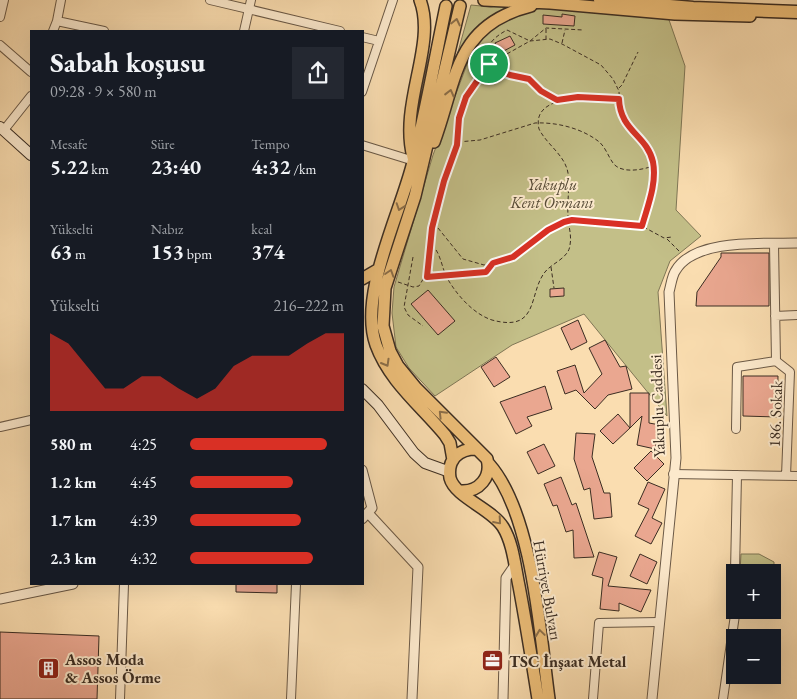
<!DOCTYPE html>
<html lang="tr">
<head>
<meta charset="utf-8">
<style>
  body { margin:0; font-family:"EB Garamond",serif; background:#242831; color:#f1f3f6; height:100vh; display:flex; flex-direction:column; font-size:19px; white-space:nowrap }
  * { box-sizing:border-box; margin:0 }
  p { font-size:16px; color:#9ea1a6 }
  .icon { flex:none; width:28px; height:28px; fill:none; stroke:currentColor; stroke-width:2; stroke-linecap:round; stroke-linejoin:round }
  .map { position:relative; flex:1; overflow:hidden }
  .panel { position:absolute; left:30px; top:30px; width:334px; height:555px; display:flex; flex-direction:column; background:#171b24; border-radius:0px; box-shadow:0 5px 20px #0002 }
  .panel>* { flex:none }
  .tools { position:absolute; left:726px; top:564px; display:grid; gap:10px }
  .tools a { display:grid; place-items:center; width:55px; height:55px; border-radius:0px; background:#171b24; box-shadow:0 5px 20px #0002; font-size:25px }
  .pin { position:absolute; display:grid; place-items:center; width:42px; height:42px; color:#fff; margin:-21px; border:2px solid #fff; border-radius:50%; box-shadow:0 1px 5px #0007 }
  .round { display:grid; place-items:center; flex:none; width:52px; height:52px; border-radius:0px; background:#242831 }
  .summary { display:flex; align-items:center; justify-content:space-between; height:85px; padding:0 20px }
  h1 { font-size:28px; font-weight:700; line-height:38px }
  .figures { display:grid; grid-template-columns:repeat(3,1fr); gap:8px; height:85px; padding:5px 20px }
  .figures div { display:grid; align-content:center }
  .figures b { font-size:21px; font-weight:700 }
  .figures small { font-size:14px; font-weight:400 }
  .figures p { font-size:14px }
  .chart { height:140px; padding:10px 20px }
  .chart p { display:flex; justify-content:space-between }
  .chart svg { width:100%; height:90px; margin-top:5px; fill:#d93025; opacity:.7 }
  ul { padding:0 20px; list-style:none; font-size:16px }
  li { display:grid; grid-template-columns:80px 60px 1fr; align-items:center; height:38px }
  li i { height:12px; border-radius:6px; background:#d93025 }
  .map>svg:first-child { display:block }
  .green { fill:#c3bf88; stroke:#7f7655 }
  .building { fill:#eaa790; stroke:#3b2d22 }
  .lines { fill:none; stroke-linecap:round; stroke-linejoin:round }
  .minor-casing { stroke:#6b5946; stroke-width:10 }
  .tertiary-casing { stroke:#6b5946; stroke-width:11 }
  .secondary-casing { stroke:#3b2d22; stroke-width:12 }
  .primary-casing { stroke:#3b2d22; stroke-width:14 }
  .trunk-casing { stroke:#3b2d22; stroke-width:15 }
  .path { stroke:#3b2d22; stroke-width:1; stroke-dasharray:4 2.5; stroke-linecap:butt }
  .minor { stroke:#fce9cc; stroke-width:8 }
  .tertiary { stroke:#fce9cc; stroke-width:9 }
  .secondary { stroke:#fce9cc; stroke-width:10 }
  .primary { stroke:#edbe78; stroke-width:11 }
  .trunk { stroke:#edbe78; stroke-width:12 }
  .oneway { stroke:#8b6e49 }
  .route-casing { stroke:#fff; stroke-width:10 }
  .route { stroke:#d93025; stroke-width:6 }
  .labels { text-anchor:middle; stroke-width:4; stroke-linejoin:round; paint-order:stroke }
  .park-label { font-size:16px; font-style:italic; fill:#564a36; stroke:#fce9cc }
  .street-label { font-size:16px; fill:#3b2d22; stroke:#fce9cc }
  .poi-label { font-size:16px; font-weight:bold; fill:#3b2d22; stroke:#fce9cc; text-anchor:start }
</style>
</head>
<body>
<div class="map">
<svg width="797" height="699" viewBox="0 0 797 699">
  <rect width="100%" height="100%" fill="#faddb0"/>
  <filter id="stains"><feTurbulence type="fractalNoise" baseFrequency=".004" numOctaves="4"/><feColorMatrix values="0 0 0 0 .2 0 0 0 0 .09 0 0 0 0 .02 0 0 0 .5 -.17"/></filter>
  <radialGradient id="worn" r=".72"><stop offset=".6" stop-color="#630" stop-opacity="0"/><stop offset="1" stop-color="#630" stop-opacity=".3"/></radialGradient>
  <path class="green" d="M505,4L513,5C482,21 475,31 456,59L471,5L491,7Z
    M548,7L668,17L685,66L676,210L701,236L670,261L658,292L667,416L584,314L512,345L435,396L409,368L396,347L392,313L394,287L433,155L472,51L486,34L501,23L526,11Z
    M741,554H759L774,562V614L738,613V610H772V572H740Z"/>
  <path class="building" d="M562,14L575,16L574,26L543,24V15L562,17Z
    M510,36L515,45L500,53L495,43Z
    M721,253H769V306H696L697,292L721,257Z
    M564,288V296L550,297V289Z
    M428,290L455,321L438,335L411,304Z
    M578,320L587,342L571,350L561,328Z
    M605,340L620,367L626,366L632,389L608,395L595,409L576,390L565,394L557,371L575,365L584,393L602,374L589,348Z
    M496,357L510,377L494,387L481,367Z
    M743,376H778L777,417L743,416Z
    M545,386L552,409L527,417L532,426L516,434L500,402Z
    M630,393H649V423L660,425L655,449L637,445L642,416L630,428Z
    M618,414L630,428L613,444L600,431Z
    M576,433L595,434L592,457L604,493H610L612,517L594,519L590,488L584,490L574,459Z
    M544,444L555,466L538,474L527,452Z
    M651,451L664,464L647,481L634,468Z
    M561,477L572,505L576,503L594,557L574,558L573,530L566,532L557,505L553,506L544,484Z
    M648,482L665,489L652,518L662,523L651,544L635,536L649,509L638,504Z
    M599,552L617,557L608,586L651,590L641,612L619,603V611L600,609L603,578L592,575Z
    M640,554L657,562L647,584L630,576Z
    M236,584H277V593L236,592Z
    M0,632L99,636L97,699H0Z"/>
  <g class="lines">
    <defs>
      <path id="minor" d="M210,0L340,31
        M0,17L4,0
        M57,21L61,0
        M53,31L57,21L104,31
        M244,31L251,0
        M362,37L379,41
        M0,45L31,72
        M362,92L393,0
        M4,130L31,96
        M362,145L414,161
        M774,244L776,361L790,372L786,476
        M775,316L797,315
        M0,427L31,420
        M736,429L737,367L776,361
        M673,474L797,476
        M735,572L737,475
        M120,699L124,584
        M291,699L296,584
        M593,699L599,623L659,622
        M723,699L735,615V593"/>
      <path id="tertiary" d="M362,470L372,508L362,519
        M368,513L418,567L412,699
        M0,599L73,584
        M503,699L506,578L515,565
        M652,699L676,458L669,292C671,285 672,275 676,270C695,238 765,244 797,243"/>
      <path id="secondary" d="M0,127L31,155
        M362,389L378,405L414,453L425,463L450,472"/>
      <path id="primary" d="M484,0L550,3L675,14L750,16
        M446,6C435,58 426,111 413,162C401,212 358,295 376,345C389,381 421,406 445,435L450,443L453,460
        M460,6L415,196L385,288L383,326L390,351L398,366L416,388L487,459C492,477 479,492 461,491
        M434,142C457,80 454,25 531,6
        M413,157C399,103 437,45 420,0
        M362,279L379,269
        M476,449C459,449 447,459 450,478C455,497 492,509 503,527C513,543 515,567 519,586C526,623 532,661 538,699
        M489,464C533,514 540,634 549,699"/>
      <path id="trunk" d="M600,0L693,8L797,12"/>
    </defs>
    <use href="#minor" class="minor-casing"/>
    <use href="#tertiary" class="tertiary-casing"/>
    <use href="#secondary" class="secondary-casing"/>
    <use href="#primary" class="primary-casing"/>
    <use href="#trunk" class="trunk-casing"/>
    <path class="path" d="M546,29V39
      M562,43L565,30
      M619,88L622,85L638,52
      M559,101L541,91L529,79L510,75L489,64C482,47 494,37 507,30L530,41L546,28L583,30
      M458,142L480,140L535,123C556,122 581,128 598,141C605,146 608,156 613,163C621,174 642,170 653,166
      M434,223L463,259L484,265L513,257L548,230L568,221L640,225L664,238L672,237
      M667,239L680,252
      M432,245C440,252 442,267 446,276C455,293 473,314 492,320C540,333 528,293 545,272C552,263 569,258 570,245C572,235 568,225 568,215C567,201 570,187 568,173C565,155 547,145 539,129C530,92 597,97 618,99
      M413,257L404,307L408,315L423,326
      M551,267L554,288
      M427,277L481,274L490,270L493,264
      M398,282L413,287L419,286L428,271L433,222L444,181L457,145L459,118L466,97L489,64L530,41L550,39L562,44L601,65L613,79L619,91L620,114L643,143L653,162V187L642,225"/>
    <use href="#minor" class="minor"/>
    <use href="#tertiary" class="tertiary"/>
    <use href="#secondary" class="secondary"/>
    <use href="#primary" class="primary"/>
    <use href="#trunk" class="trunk"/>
  </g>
  <defs><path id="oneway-chevron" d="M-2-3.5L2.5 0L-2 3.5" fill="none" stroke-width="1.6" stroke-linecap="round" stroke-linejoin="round" transform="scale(1.25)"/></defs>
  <g class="oneway">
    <use href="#oneway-chevron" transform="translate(456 22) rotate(-77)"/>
    <use href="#oneway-chevron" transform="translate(450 93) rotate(-76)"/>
    <use href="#oneway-chevron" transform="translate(400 207) rotate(109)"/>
    <use href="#oneway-chevron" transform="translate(390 273) rotate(-72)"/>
    <use href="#oneway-chevron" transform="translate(386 363) rotate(60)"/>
    <use href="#oneway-chevron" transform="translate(442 414) rotate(-134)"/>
    <use href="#oneway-chevron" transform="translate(498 521) rotate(49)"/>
    <use href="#oneway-chevron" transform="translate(540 633) rotate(-98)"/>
  </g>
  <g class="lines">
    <defs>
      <path id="route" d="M489,64L497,70L510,75L529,79L541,91L557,100L578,97L619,99C620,131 647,135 653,162C657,183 648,205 642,226L572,220L564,222L548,230L513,257L493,263L486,272L427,277L432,228L444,181L457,145L459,118L466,97Z"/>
    </defs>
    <use href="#route" class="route-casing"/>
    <use href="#route" class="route"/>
  </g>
  <defs>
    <symbol id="office-square" viewBox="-11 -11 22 22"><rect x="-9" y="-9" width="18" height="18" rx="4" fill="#8f2418" stroke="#fce9cc"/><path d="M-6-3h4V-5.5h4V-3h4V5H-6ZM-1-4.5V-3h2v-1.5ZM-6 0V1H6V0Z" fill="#fff"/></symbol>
    <symbol id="building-square" viewBox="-11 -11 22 22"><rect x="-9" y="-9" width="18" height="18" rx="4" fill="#8f2418" stroke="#fce9cc"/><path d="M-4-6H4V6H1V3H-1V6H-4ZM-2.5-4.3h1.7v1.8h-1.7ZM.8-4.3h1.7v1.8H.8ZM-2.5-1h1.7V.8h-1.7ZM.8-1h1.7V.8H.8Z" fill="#fff"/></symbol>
  </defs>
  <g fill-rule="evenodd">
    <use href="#office-square" x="480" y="648" width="25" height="25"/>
    <use href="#building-square" x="36" y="656" width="25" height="25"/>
  </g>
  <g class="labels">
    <g class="park-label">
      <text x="552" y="190">Yakuplu<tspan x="552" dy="18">Kent Ormanı</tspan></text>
    </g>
    <g class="street-label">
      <text transform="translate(657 406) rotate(-92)" y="6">Yakuplu Caddesi</text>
      <text transform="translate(775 414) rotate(-88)" y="6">186. Sokak</text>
      <text transform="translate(548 590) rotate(80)" y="6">Hürriyet Bulvarı</text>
    </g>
    <g class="poi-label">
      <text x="65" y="665">Assos Moda<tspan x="65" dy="18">&amp; Assos Örme</tspan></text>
      <text x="509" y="667">TSC İnşaat Metal</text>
    </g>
  </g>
  <rect width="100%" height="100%" filter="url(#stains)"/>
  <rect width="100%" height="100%" fill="url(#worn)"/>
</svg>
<div class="tools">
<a>+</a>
<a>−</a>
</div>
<div class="pin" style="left:489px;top:64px;background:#1e9e55"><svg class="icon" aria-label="arrive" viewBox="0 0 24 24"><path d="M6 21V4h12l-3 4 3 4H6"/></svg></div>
<section class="panel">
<div class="summary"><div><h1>Sabah koşusu</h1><p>09:28 · 9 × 580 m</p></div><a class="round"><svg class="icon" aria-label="share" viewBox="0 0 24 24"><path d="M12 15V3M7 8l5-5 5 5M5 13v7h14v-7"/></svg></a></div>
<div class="figures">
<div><p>Mesafe</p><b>5.22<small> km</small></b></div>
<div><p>Süre</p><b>23:40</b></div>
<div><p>Tempo</p><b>4:32<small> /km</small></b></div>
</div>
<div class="figures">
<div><p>Yükselti</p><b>63<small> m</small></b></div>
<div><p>Nabız</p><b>153<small> bpm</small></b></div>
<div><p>kcal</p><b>374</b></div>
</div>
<div class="chart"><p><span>Yükselti</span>216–222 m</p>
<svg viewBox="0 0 160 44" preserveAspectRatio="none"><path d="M0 44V6L10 11L20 22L30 33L40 33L50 27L60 27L70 33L80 38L90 33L100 22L110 17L120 17L130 17L140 11L150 6L160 6V44z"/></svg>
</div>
<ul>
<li><b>580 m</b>4:25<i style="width:89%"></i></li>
<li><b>1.2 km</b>4:45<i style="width:67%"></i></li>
<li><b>1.7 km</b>4:39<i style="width:72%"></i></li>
<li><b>2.3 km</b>4:32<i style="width:80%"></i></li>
</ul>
</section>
</div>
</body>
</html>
